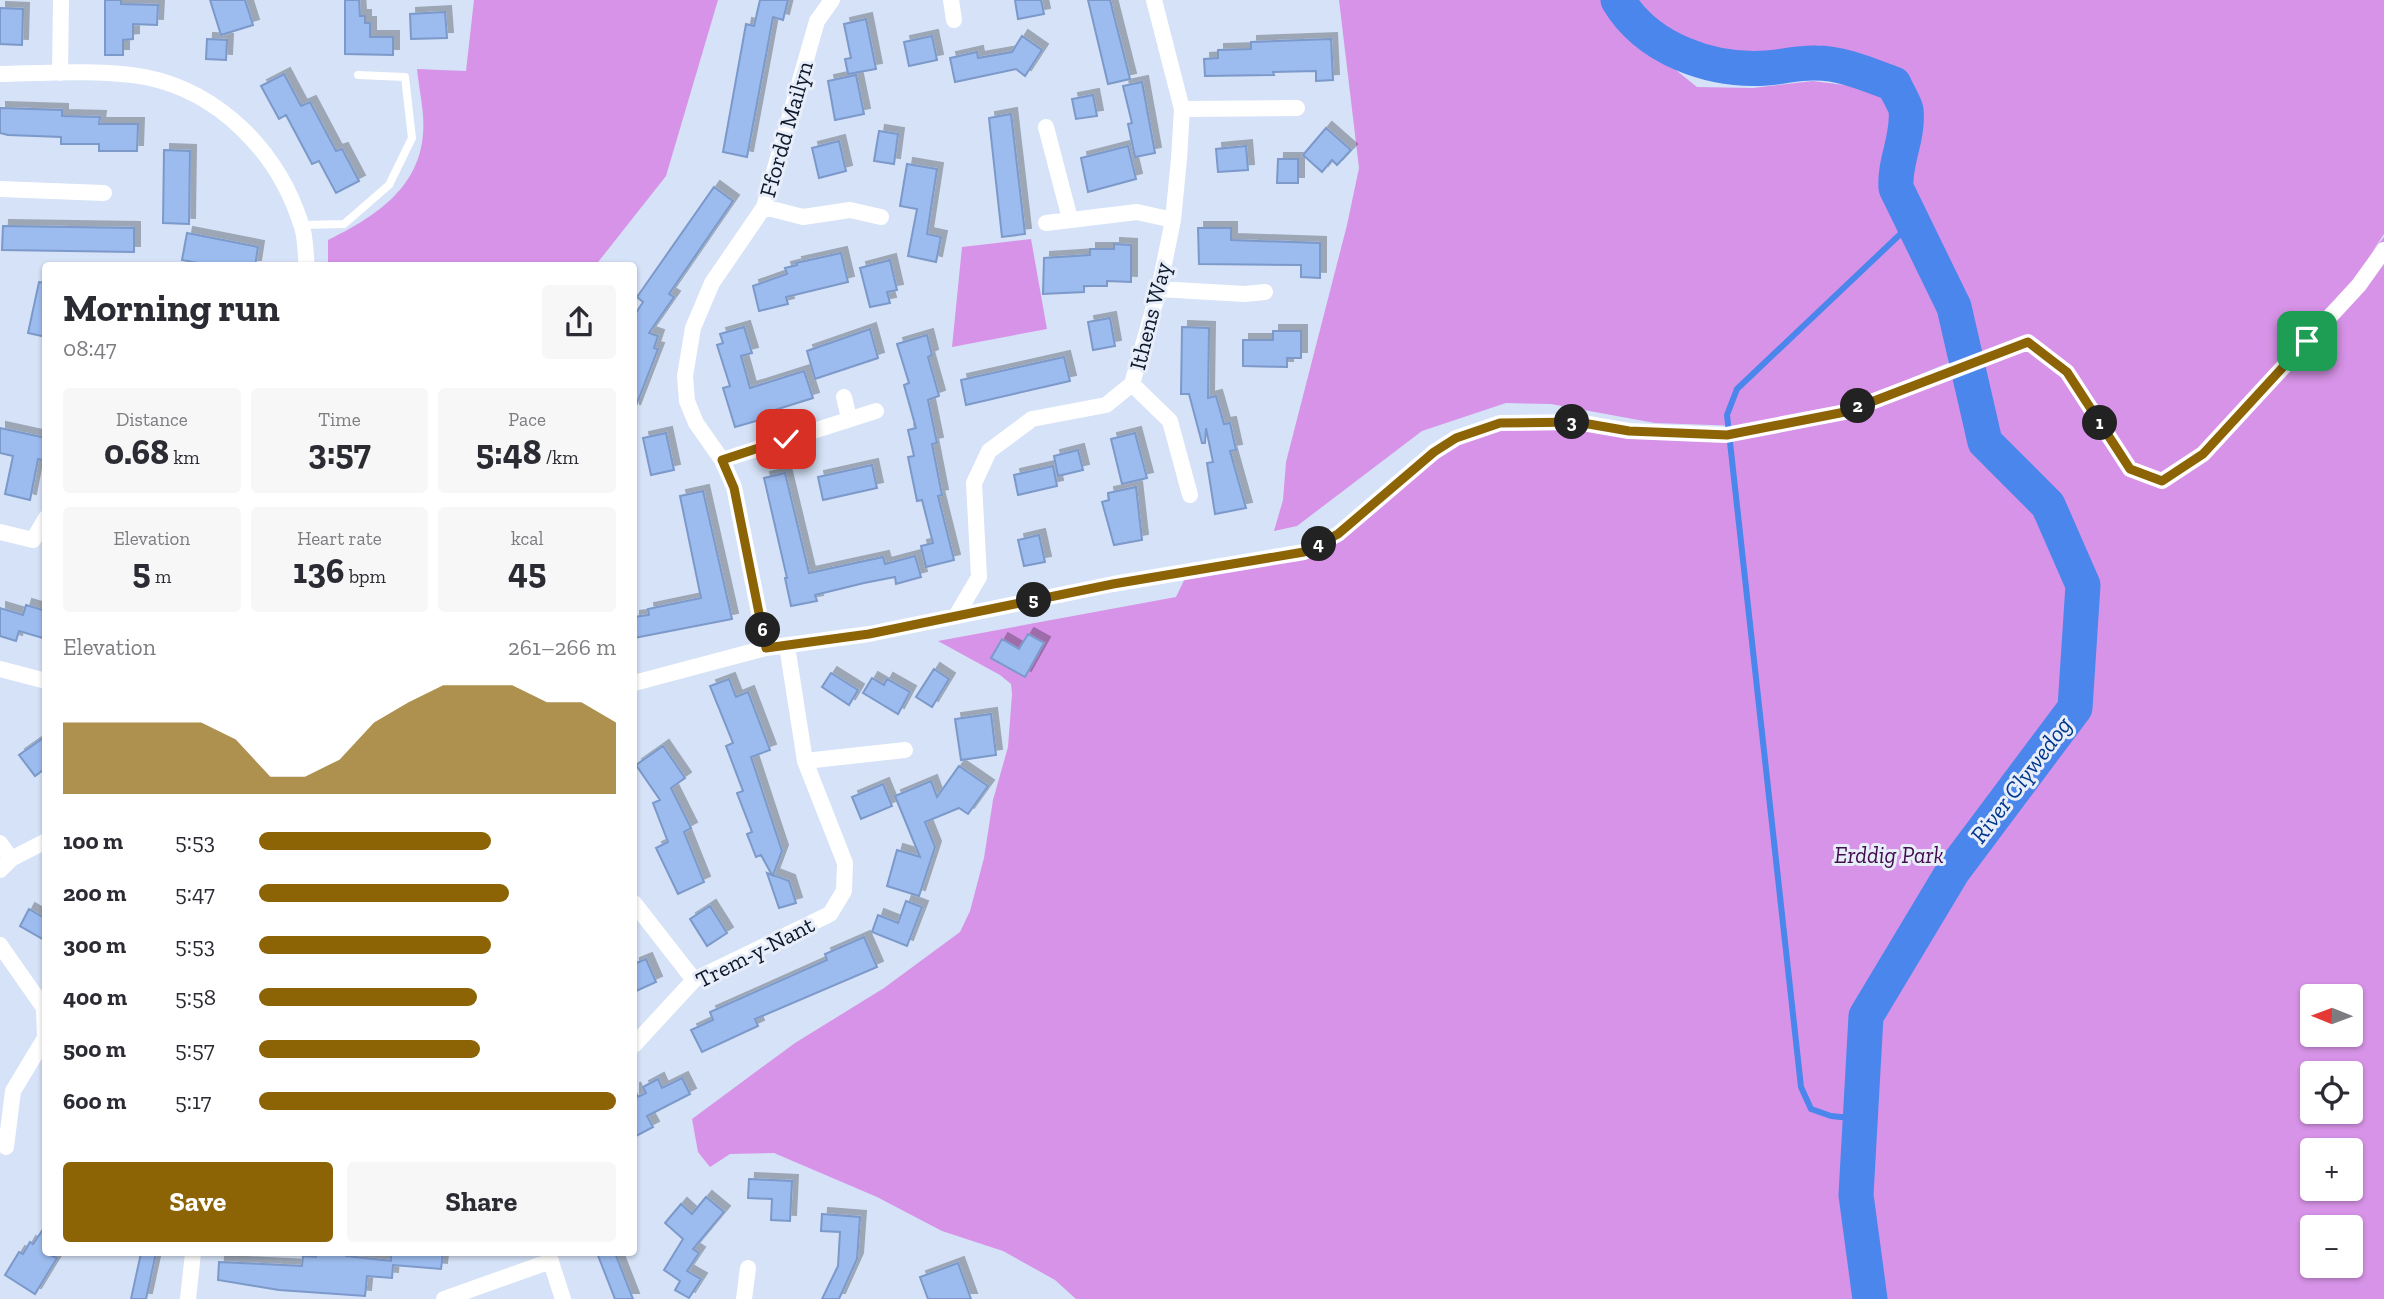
<!DOCTYPE html>
<html lang="en">
<head>
<meta charset="utf-8">
<style>
  body { margin:0; font-family:"Zilla Slab",serif; background:#f7f7f7; color:#2b2b33; height:100vh; display:flex; flex-direction:column; font-size:26px; white-space:nowrap }
  * { box-sizing:border-box; margin:0 }
  p { font-size:23px; color:#7c7c81 }
  .icon { flex:none; width:38px; height:38px; fill:none; stroke:currentColor; stroke-width:2; stroke-linecap:round; stroke-linejoin:round }
  .map { position:relative; flex:1; overflow:hidden }
  .sheet { position:absolute; left:42px; top:262px; width:595px; height:994px; display:flex; flex-direction:column; background:#fff; border-radius:7px; box-shadow:0 2px 5px #0004 }
  .sheet>* { flex:none }
  .needle { width:46px; rotate:271deg }
  .tools { position:absolute; left:2300px; top:984px; display:grid; gap:14px }
  .tools a { display:grid; place-items:center; width:63px; height:63px; border-radius:7px; background:#fff; box-shadow:0 2px 5px #0004; font-size:35px }
  .pin { position:absolute; display:grid; place-items:center; width:60px; height:60px; color:#fff; margin:-30px; border-radius:14px; box-shadow:0 4px 10px #0006 }
  .km { position:absolute; width:35px; height:35px; margin:-18px; border-radius:50%; background:#222; color:#fff; font-size:19px; line-height:35px; text-align:center }
  .round { display:grid; place-items:center; flex:none; width:74px; height:74px; border-radius:7px; background:#f7f7f7 }
  .headline { display:flex; align-items:center; justify-content:space-between; height:119px; padding:0 21px }
  h1 { font-size:38px; font-weight:700; line-height:52px }
  .figures { display:grid; grid-template-columns:repeat(3,1fr); gap:10px; height:119px; padding:7px 21px }
  .figures div { display:grid; align-content:center; border-radius:7px; background:#f7f7f7; text-align:center }
  .figures b { font-size:35px; font-weight:700 }
  .figures small { font-size:19px; font-weight:400 }
  .figures p { font-size:19px }
  .chart { height:196px; padding:14px 21px }
  .chart p { display:flex; justify-content:space-between }
  .chart svg { width:100%; height:126px; margin-top:7px; fill:#8c6305; opacity:.7 }
  .primary-button { display:flex; gap:14px; margin-top:auto; padding:14px 21px }
  .primary-button a { flex:1; height:80px; border-radius:7px; background:#8c6305; color:#fff; font-size:28px; font-weight:700; line-height:80px; text-align:center }
  .primary-button a+a { background:#f7f7f7; color:#2b2b33 }
  ul { padding:0 21px; list-style:none; font-size:23px }
  li { display:grid; grid-template-columns:112px 84px 1fr; align-items:center; height:52px }
  li i { height:18px; border-radius:9px; background:#8c6305 }
  .map>svg:first-child { display:block }
  .green { fill:#d793e7; fill-rule:evenodd }
  .lines { fill:none; stroke-linecap:round; stroke-linejoin:round }
  .stream { stroke:#4a86eb; stroke-width:6 }
  .river { stroke:#4a86eb; stroke-width:35 }
  .building { fill:#9cbbee; stroke:#7b99ca; stroke-width:2; filter:url(#shadow) }
  .lane { stroke:#fff; stroke-width:8 }
  .street { stroke:#fff; stroke-width:16 }
  .route-casing { stroke:#fff; stroke-width:14 }
  .route { stroke:#8c6305; stroke-width:9 }
  .labels { text-anchor:middle; stroke-width:6; stroke-linejoin:round; paint-order:stroke }
  .street-label { font-size:23px; fill:#0d182b; stroke:#e8eef9 }
  .park-label { font-size:23px; font-style:italic; fill:#420d4d; stroke:#e8eef9 }
  .water-label { font-size:24px; font-style:italic; fill:#00378f; stroke:#e8eef9 }
</style>
</head>
<body>
<div class="map">
<svg width="2384" height="1299" viewBox="0 0 2384 1299">
  <defs>
    <filter id="shadow"><feDropShadow dx="6" dy="-6" stdDeviation="0" flood-color="#0004"/></filter>
  </defs>
  <rect width="100%" height="100%" fill="#d5e2f7"/>
  <path class="green" d="M474,0H718L666,176L595,266H328V240C373,218 419,189 423,134C425,113 419,90 417,69L466,71Z
    M1339,0H2384V234L2372,252L2384,237V1299H1076L1055,1280L1003,1251L942,1231L877,1197L774,1153L730,1154L710,1167L698,1152L692,1119L795,1043L884,988L960,932L970,911L984,858L993,800L1008,747L1012,694L1011,684L1000,675L938,641L1176,597L1189,570L1304,552L1434,452L1500,423L1726,435L1845,412L1965,365L1955,360L1849,404L1741,426L1655,423L1551,404L1506,403L1422,431L1297,526L1274,531L1283,500L1286,462L1347,225L1359,168ZM1712,50C1746,56 1780,60 1815,54L1852,86L1813,81L1753,88L1697,87L1667,63ZM2312,996H2350V1034H2312ZM2312,1073H2350V1111H2312ZM2312,1150H2350V1188H2312ZM2312,1227H2350V1265H2312Z
    M1031,239L1047,329L952,347L962,247Z"/>
  <g class="lines">
    <path class="stream" d="M1860,1119L1831,1116L1811,1109L1801,1087L1727,415L1737,389L1911,224"/>
    <path class="river" d="M1618,0C1647,49 1711,72 1767,68C1783,67 1800,62 1816,63C1843,63 1869,75 1894,84C1897,92 1904,102 1906,110C1909,137 1894,162 1896,188L1954,307L1985,442L2048,505L2083,585L2075,708L1953,871L1866,1016L1856,1195L1870,1299"/>
  </g>
  <path class="building" d="M105,0H121V4L158,5L157,25L133,24V39L123,40V55H105Z
    M210,0H245L253,25L221,35Z
    M345,0H359L360,16H365V23H370V37H393V55L345,54Z
    M760,0H788L783,20L773,17L747,157L723,152L746,24L754,26Z
    M1015,0H1041L1044,14L1018,19Z
    M1088,0H1110L1130,79L1108,84Z
    M0,8L23,9L22,45L0,44Z
    M445,12L447,38L411,39L410,14Z
    M866,19L876,69L848,74L845,59L851,58L844,24Z
    M932,36L937,60L909,66L904,42Z
    M1022,36L1042,50L1025,76L1016,69L955,82L950,58L977,52L978,58L1012,52Z
    M207,39L227,40L226,60L206,59Z
    M1331,39L1333,80L1316,81V71L1273,72L1274,75L1205,76L1204,59L1218,58V50L1251,49V42Z
    M284,74L301,106L310,102L336,151L342,149L359,181L336,193L319,161L312,164L286,115L279,119L261,86Z
    M856,75L864,114L835,120L828,81Z
    M1142,82L1155,153L1135,157L1128,124L1132,123L1123,86Z
    M1093,95L1097,116L1076,119L1072,99Z
    M0,108L62,110V116L100,117L99,124H138L137,151H99V144H61V137L8,135L0,133Z
    M1011,114L1025,234L1002,237L989,118Z
    M1326,128L1351,150L1337,165L1332,160L1322,172L1303,155Z
    M879,131L898,134L894,164L874,161Z
    M839,141L846,171L819,178L812,148Z
    M1128,146L1136,179L1088,192L1081,158Z
    M1246,146L1248,170L1218,172L1216,149Z
    M164,150L190,151L189,224L163,223Z
    M1278,159H1298V183H1277Z
    M907,164L937,169L927,234L941,237L936,262L908,256L917,209L900,206Z
    M714,187L733,201L669,294L674,297L649,333L658,336L654,348L658,349L634,411V316L643,302L637,297Z
    M3,226L134,228V252L2,250Z
    M1198,228H1231V240L1320,243V278L1301,277V265L1199,264Z
    M187,233L258,247L255,266H214L182,260Z
    M1114,244L1131,245V282L1107,281V286H1084V292L1043,294L1044,258L1090,255V249H1114Z
    M841,253L848,282L786,297L788,304L759,311L753,286L787,274L785,268L797,265L796,263Z
    M890,260L897,290L887,292L890,303L870,307L860,268Z
    M39,282L46,283V337L28,333Z
    M1110,318L1115,346L1093,350L1088,322Z
    M744,327L752,353L741,356L750,388L804,371L813,398L762,414L763,419L735,427L723,388L730,386L717,345L723,343L720,334Z
    M1182,327L1209,328L1208,398L1216,396L1224,424L1230,423L1236,450L1230,451L1246,508L1215,514L1207,463L1213,462L1206,428L1205,443H1202L1189,394H1181Z
    M870,329L878,358L815,379L807,351Z
    M1273,331H1301V358H1287V367L1243,366V340H1273Z
    M927,335L932,355L928,357L939,396L928,400L937,443L932,444L942,495L938,496L954,560L926,567L921,546L933,543L922,500L917,501L908,457L914,456L908,430L916,428L904,385L909,383L897,344Z
    M1064,357L1070,381L966,405L961,380Z
    M0,428L46,438V461L38,459L30,500L5,494L13,456L0,453Z
    M666,433L674,470L651,475L643,438Z
    M1135,433L1147,478L1122,484L1111,439Z
    M1078,450L1083,470L1058,476L1054,456Z
    M872,465L877,488L823,500L818,477Z
    M1053,466L1057,486L1018,495L1014,475Z
    M785,473L809,573L883,557L885,564L915,556L921,577L896,584L895,577L864,583L815,595L817,601L791,606L785,578H787L764,478Z
    M1136,487L1142,540L1114,545L1102,502L1109,500L1108,493Z
    M703,491L732,619L634,638V617L649,615L648,609L701,598L680,496Z
    M1039,535L1045,562L1024,566L1018,540Z
    M26,605L46,611V639L19,631L16,641L0,636V608L23,615Z
    M1028,634L1044,643L1025,677L991,658L1002,639L1019,649Z
    M934,669L949,679L932,707L916,697Z
    M831,673L858,690L849,705L822,687Z
    M872,678L884,685L887,679L910,692L898,714L863,693Z
    M729,679L736,697L748,692L770,750L751,757L782,851L773,875L789,881L796,903L779,908L767,873L772,875L761,855L756,857L747,834L752,832L737,793L743,791L726,746L733,743L710,686Z
    M991,714L996,755L961,760L955,719Z
    M46,736V768L35,776L19,755Z
    M663,746L685,778L671,788L691,828L684,832L704,882L678,894L656,848L668,842L653,803L660,800L636,765Z
    M959,766L988,786L968,814L959,808L925,822L935,847L919,896L887,886L897,850L920,857L895,796L931,781L937,797Z
    M883,784L892,806L861,819L852,797Z
    M906,901L922,907L907,946L872,932L878,915L898,923Z
    M710,906L727,933L707,946L690,919Z
    M29,909L46,919V941L20,926Z
    M864,937L877,967L755,1019L758,1026L702,1052L691,1030L713,1020L710,1012L827,960L825,954Z
    M646,959L656,982L634,992V964Z
    M682,1078L690,1094L647,1116L653,1127L634,1137V1088L638,1097L646,1093L643,1087L658,1079L662,1088Z
    M749,1179L792,1181L790,1221L771,1220L772,1199L748,1198Z
    M706,1197L724,1212L693,1249L699,1253L687,1271L701,1279L689,1298L675,1290L680,1281L664,1270L683,1239L665,1223L681,1204L692,1214Z
    M822,1214L860,1217L857,1259L839,1299H822L838,1266L840,1232L821,1231Z
    M46,1225V1253L57,1258L35,1294L5,1275L19,1252L23,1254L30,1242L33,1244Z
    M141,1253H156L146,1299H131Z
    M317,1253H346V1256L391,1261V1253H443L441,1269L393,1265L392,1278L367,1276L365,1296L279,1290L218,1280L219,1262L302,1266L303,1256L316,1257Z
    M597,1253H615L633,1299H615Z
    M958,1263L971,1299H928L920,1277Z"/>
  <g class="lines">
    <path class="lane" d="M302,225L344,224L389,185L412,138L405,77L358,75"/>
    <path class="street" d="M951,0L954,20
      M60,73L61,0
      M0,74C44,73 102,69 145,77C220,92 278,152 301,224C306,236 305,253 307,266
      M1182,109L1297,108
      M1046,127L1070,219
      M0,189L104,193
      M764,207L803,217L850,210L881,217
      M1046,223L1137,212L1173,220
      M1159,289L1244,294L1265,292
      M1132,384L1170,421L1190,495
      M844,397L849,418
      M722,460L876,411
      M0,532L33,540L46,518
      M956,616L979,577L974,483L989,451L1032,419L1106,405L1132,384L1159,289L1173,220L1179,159L1182,109L1154,0
      M766,648L734,487L722,460L696,423L687,401L685,376L693,328L712,283L764,207L817,21L832,0
      M0,669L46,681
      M634,683L766,648L869,634L1113,584L1304,552L1338,534L1434,452L1456,438L1500,423L1577,422L1629,431L1726,435L1845,412L2028,342L2067,372L2130,469L2162,481L2203,454L2359,285L2384,250
      M805,761L905,750
      M0,843L11,859
      M0,870L11,859L46,841
      M634,903L694,980
      M0,945L44,1008L45,1038L13,1091L6,1147
      M634,1045L694,980L830,914L844,891L845,863L805,761L787,646
      M548,1253L563,1299
      M188,1299L193,1253
      M444,1299L551,1261
      M744,1299L748,1268"/>
  </g>
  <g class="lines">
    <defs>
      <path id="route" d="M786,439L722,460L734,488L766,648L869,634L1113,584L1304,552L1338,534L1434,452L1456,438L1500,423L1577,422L1629,431L1727,435L1845,412L2028,342L2067,372L2130,469L2162,481L2203,454L2307,341"/>
    </defs>
    <use href="#route" class="route-casing"/>
    <use href="#route" class="route"/>
  </g>
  <g class="labels">
    <g class="street-label">
      <text transform="translate(786 129) rotate(-74)" y="8">Ffordd Mailyn</text>
      <text transform="translate(1150 316) rotate(-76)" y="8">Ithens Way</text>
      <text transform="translate(755 952) rotate(-27)" y="8">Trem-y-Nant</text>
    </g>
    <g class="park-label">
      <text x="1889" y="863">Erddig Park</text>
    </g>
    <g class="water-label">
      <text transform="translate(2021 780) rotate(-53)" y="8">River Clywedog</text>
    </g>
  </g>
</svg>
<div class="tools">
<a><svg class="needle" viewBox="-14 -14 28 28"><path d="M0-13l5 13h-10z" fill="#e53935"/><path d="M0 13l5-13h-10z" fill="#7c7c81"/></svg></a>
<a><svg class="icon" aria-label="locate" viewBox="0 0 24 24"><circle cx="12" cy="12" r="6"/><path d="M12 2v4M12 18v4M2 12h4M18 12h4"/></svg></a>
<a>+</a>
<a>−</a>
</div>
<div class="pin" style="left:2307px;top:341px;background:#1e9e55"><svg class="icon" aria-label="arrive" viewBox="0 0 24 24"><path d="M6 21V4h12l-3 4 3 4H6"/></svg></div>
<div class="pin" style="left:786px;top:439px;background:#d93025"><svg class="icon" aria-label="check" viewBox="0 0 24 24"><path d="M5 12l5 5 9-10"/></svg></div>
<b class="km" style="left:2100px;top:423px">1</b>
<b class="km" style="left:1858px;top:406px">2</b>
<b class="km" style="left:1572px;top:422px">3</b>
<b class="km" style="left:1319px;top:544px">4</b>
<b class="km" style="left:1034px;top:600px">5</b>
<b class="km" style="left:763px;top:630px">6</b>
<section class="sheet">
<div class="headline"><div><h1>Morning run</h1><p>08:47</p></div><a class="round"><svg class="icon" aria-label="share" viewBox="0 0 24 24"><path d="M12 15V3M7 8l5-5 5 5M5 13v7h14v-7"/></svg></a></div>
<div class="figures">
<div><p>Distance</p><b>0.68<small> km</small></b></div>
<div><p>Time</p><b>3:57</b></div>
<div><p>Pace</p><b>5:48<small> /km</small></b></div>
</div>
<div class="figures">
<div><p>Elevation</p><b>5<small> m</small></b></div>
<div><p>Heart rate</p><b>136<small> bpm</small></b></div>
<div><p>kcal</p><b>45</b></div>
</div>
<div class="chart"><p><span>Elevation</span>261–266 m</p>
<svg viewBox="0 0 160 44" preserveAspectRatio="none"><path d="M0 44V19L10 19L20 19L30 19L40 19L50 25L60 38L70 38L80 32L90 19L100 12L110 6L120 6L130 6L140 12L150 12L160 19V44z"/></svg>
</div>
<ul>
<li><b>100 m</b>5:53<i style="width:65%"></i></li>
<li><b>200 m</b>5:47<i style="width:70%"></i></li>
<li><b>300 m</b>5:53<i style="width:65%"></i></li>
<li><b>400 m</b>5:58<i style="width:61%"></i></li>
<li><b>500 m</b>5:57<i style="width:62%"></i></li>
<li><b>600 m</b>5:17<i style="width:100%"></i></li>
</ul>
<div class="primary-button"><a>Save</a><a>Share</a></div>
</section>
</div>
</body>
</html>
